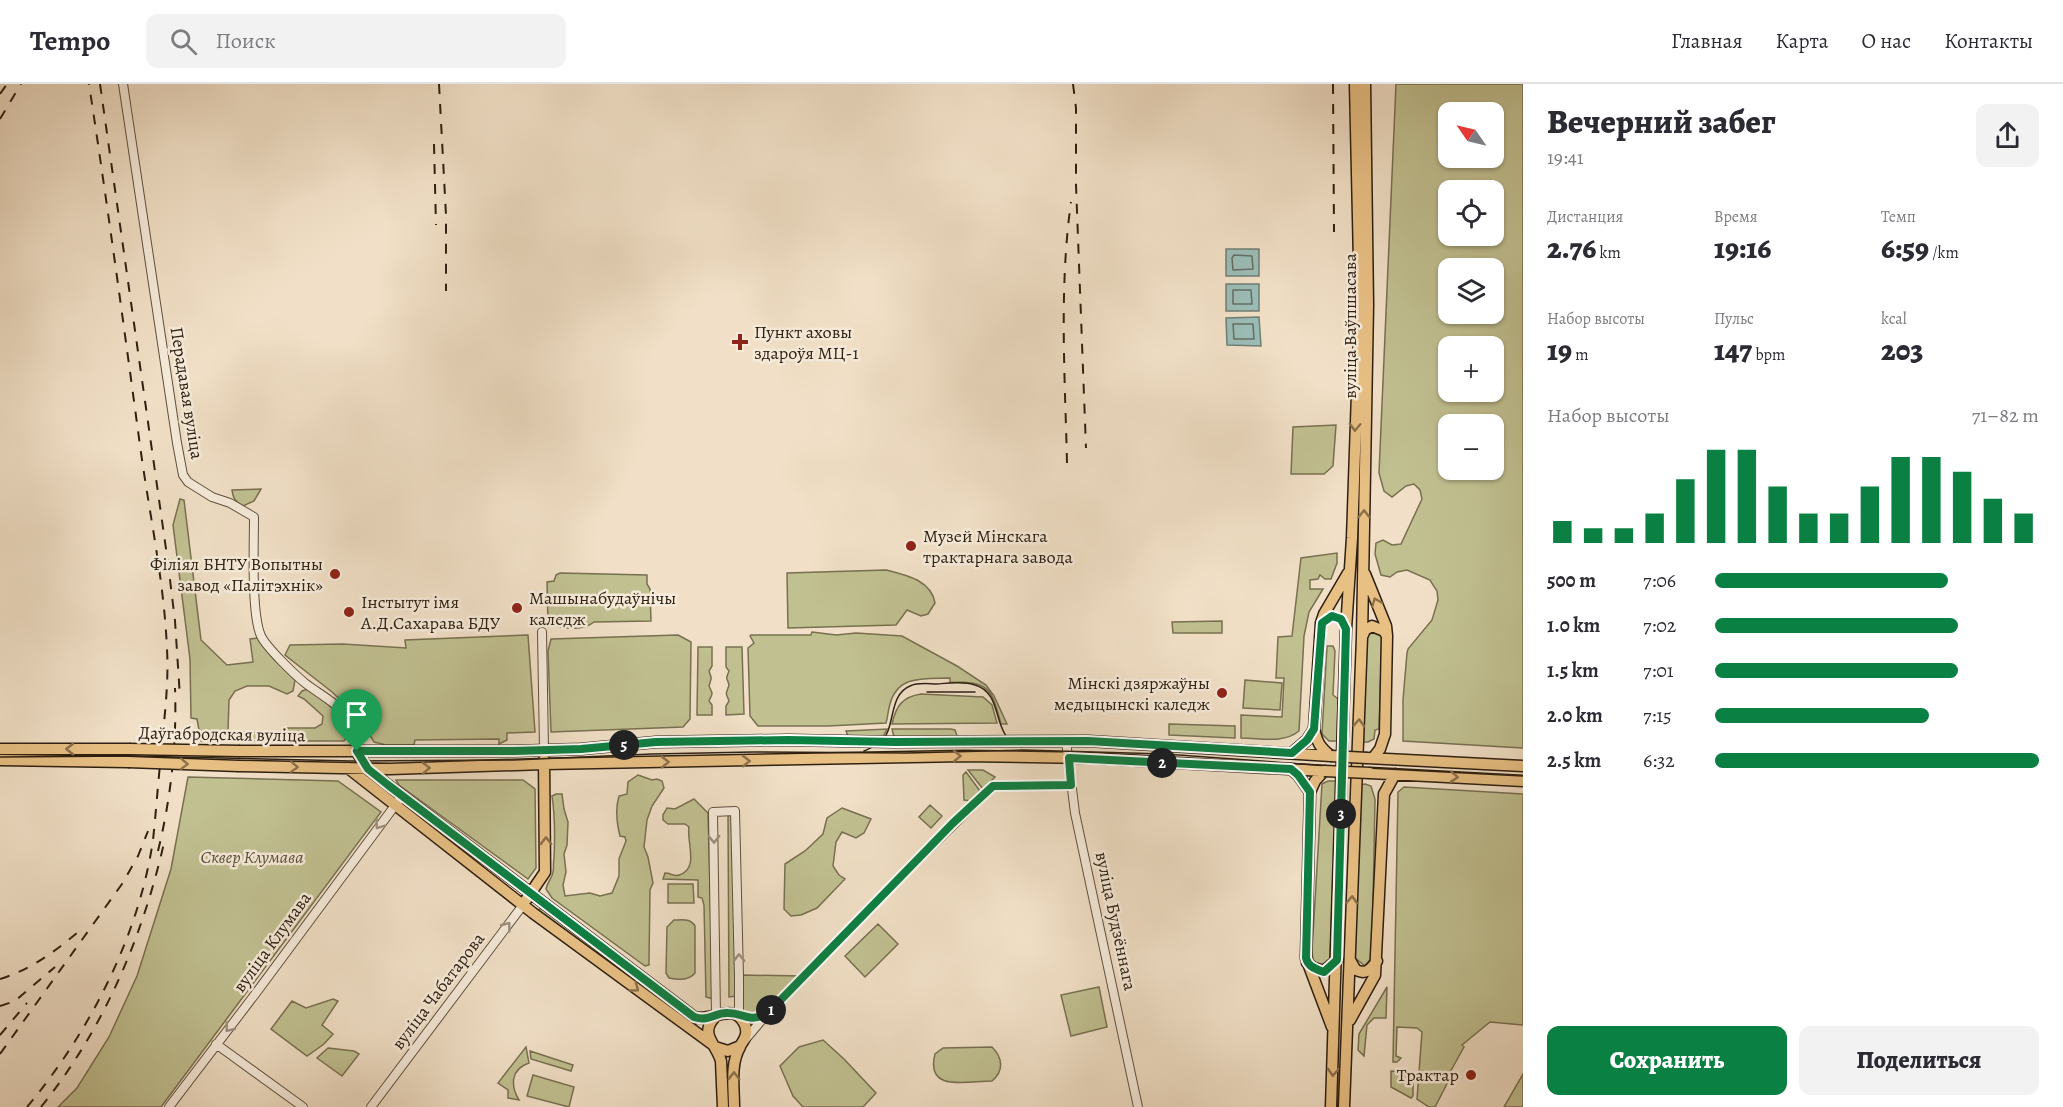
<!DOCTYPE html>
<html lang="ru">
<head>
<meta charset="utf-8">
<style>
  body { margin:0; font-family:Alegreya,serif; background:#f2f2f3; color:#2b2b33; height:100vh; display:flex; flex-direction:column; font-size:22px; white-space:nowrap }
  * { box-sizing:border-box; margin:0 }
  p { font-size:20px; color:#7c7c81 }
  .icon { flex:none; width:33px; height:33px; fill:none; stroke:currentColor; stroke-width:2; stroke-linecap:round; stroke-linejoin:round }
  .map { position:relative; flex:1; overflow:hidden }
  .panel { display:flex; flex-direction:column; background:#fff; width:540px }
  .panel>* { flex:none }
  .needle { width:39px; rotate:304deg }
  .buttons { position:absolute; left:1438px; top:18px; display:grid; gap:12px }
  .buttons a { display:grid; place-items:center; width:66px; height:66px; border-radius:12px; background:#fff; box-shadow:0 2px 4px #0004; font-size:30px }
  .pin { position:absolute; display:grid; place-items:center; width:51px; height:51px; color:#fff; margin:-62px -26px; border-radius:50% 50% 50% 0; rotate:-45deg; box-shadow:0 0 6px #0007 }
  .pin .icon { rotate:45deg }
  .km { position:absolute; width:30px; height:30px; margin:-15px; border-radius:50%; background:#222; color:#fff; font-size:16px; line-height:30px; text-align:center }
  .round { display:grid; place-items:center; flex:none; width:63px; height:63px; border-radius:12px; background:#f2f2f3 }
  .summary { display:flex; align-items:center; justify-content:space-between; height:102px; padding:0 24px }
  h1 { font-size:33px; font-weight:800; line-height:45px }
  .figures { display:grid; grid-template-columns:repeat(3,1fr); gap:9px; height:102px; padding:6px 24px }
  .figures div { display:grid; align-content:center }
  .figures b { font-size:30px; font-weight:800 }
  .figures small { font-size:16px; font-weight:400 }
  .figures p { font-size:16px }
  .chart { height:168px; padding:12px 24px }
  .chart p { display:flex; justify-content:space-between }
  .chart svg { width:100%; height:108px; margin-top:6px; stroke:#0b8043; stroke-width:6 }
  .primary-button { display:flex; gap:12px; margin-top:auto; padding:12px 24px }
  .primary-button a { flex:1; height:69px; border-radius:12px; background:#0b8043; color:#fff; font-size:24px; font-weight:800; line-height:69px; text-align:center }
  .primary-button a+a { background:#f2f2f3; color:#2b2b33 }
  ul { padding:0 24px; list-style:none; font-size:20px }
  li { display:grid; grid-template-columns:96px 72px 1fr; align-items:center; height:45px }
  li i { height:15px; border-radius:8px; background:#0b8043 }
  header { display:flex; align-items:center; gap:36px; box-sizing:border-box; height:84px; padding:0 30px; background:#fff; border-bottom:2px solid #e1e1e2 }
  header strong { font-size:28px }
  nav { display:flex; gap:33px; margin-inline-start:auto; font-size:21px }
  .search { width:420px; height:54px; background:#f2f2f3; display:flex; align-items:center; gap:15px; box-sizing:border-box; padding:0 21px; border-radius:12px; color:#7c7c81; font-size:22px }
  main { display:flex; flex:1; min-height:0 }
  .map>svg:first-child { display:block }
  .green { fill:#c1c091; stroke:#787051; stroke-width:1.5; fill-rule:evenodd }
  .water { fill:#9bbdb7; stroke:#707e75; stroke-width:1.5 }
  .lines { fill:none; stroke-linecap:round; stroke-linejoin:round }
  .shore { stroke:#656e64; stroke-width:1.5 }
  .minor-casing { stroke:#60503e; stroke-width:10 }
  .major-casing { stroke:#2f2011; stroke-width:13 }
  .minor { stroke:#f6ebdb; stroke-width:8 }
  .major { stroke:#e8c084; stroke-width:10 }
  .tram { stroke:#2f2011; stroke-width:1.5 }
  .rail { stroke:#2f2011; stroke-width:2; stroke-dasharray:10 10; stroke-linecap:butt }
  .major-bridge-casing { stroke:#2f2011; stroke-width:13; stroke-linecap:butt }
  .major-bridge { stroke:#e8c084; stroke-width:10 }
  .oneway { stroke:#8c704a }
  .oneway2 { stroke:#9c9080 }
  .route-casing { stroke:#fff; stroke-width:12 }
  .route { stroke:#0b8043; stroke-width:8 }
  .poi-dot { fill:#8f2418; stroke:#f6ebdb; stroke-width:2 }
  .labels { text-anchor:middle; stroke-width:5; stroke-linejoin:round; paint-order:stroke }
  .street-label { font-size:18px; fill:#2f2011; stroke:#f6ebdb }
  .poi-label { font-size:18px; fill:#2f2011; stroke:#f6ebdb; text-anchor:start }
  .park-label { font-size:18px; font-style:italic; fill:#5b5037; stroke:#f6ebdb }
</style>
</head>
<body>
<header>
<strong>Tempo</strong>
<div class="search"><svg class="icon" aria-label="search" viewBox="0 0 24 24"><circle cx="10" cy="10" r="6"/><path d="M15 15l6 6"/></svg>Поиск</div>
<nav><a>Главная</a><a>Карта</a><a>О нас</a><a>Контакты</a></nav>
</header>
<main>
<div class="map">
<svg width="1523" height="1023" viewBox="0 0 1523 1023">
  <rect width="100%" height="100%" fill="#f1e0c7"/>
  <filter id="stains"><feTurbulence type="fractalNoise" baseFrequency=".00333" numOctaves="4"/><feColorMatrix values="0 0 0 0 .2 0 0 0 0 .09 0 0 0 0 .02 0 0 0 .5 -.17"/></filter>
  <radialGradient id="worn" r=".72"><stop offset=".6" stop-color="#630" stop-opacity="0"/><stop offset="1" stop-color="#630" stop-opacity=".3"/></radialGradient>
  <path class="green" d="M1396,0H1523V664L1403,657V616L1407,569L1408,565L1432,536L1438,516L1437,507L1430,496L1407,486L1397,488L1390,493L1381,491L1375,470L1376,459L1383,456L1392,461L1401,460L1422,415L1420,406L1414,400L1406,402L1392,413L1384,407L1379,389ZM1494,28V74H1449V28ZM1494,106V152H1449V106ZM1449,184H1494V230H1449ZM1494,262V308H1449V262ZM1494,340V386H1449V340Z
    M1336,341L1333,382L1324,390H1291L1293,343Z
    M261,405L254,417L243,422C235,418 233,414 232,406Z
    M180,415L184,416L201,556L227,581L253,578L250,555L258,554L272,573L295,596L293,607L287,610L269,602H247L235,607L229,616L228,648L280,649L283,644H315L322,640L323,632L304,615L298,612L302,607L308,605C324,617 342,629 351,647H348L347,653L344,657H201L197,635L191,634L190,575L173,441Z
    M1337,469V479L1331,495H1325L1320,491L1318,495L1310,496V505H1323L1309,528L1304,552L1299,647C1283,660 1261,654 1241,654V631L1282,633L1284,594H1276L1278,553L1292,552L1301,474Z
    M886,486C906,491 931,496 935,519L928,530L921,532L907,526L896,541L788,544L787,489Z
    M560,489L647,491V500L650,505L651,537L594,538C582,548 563,544 548,540L547,498L554,497L556,491Z
    M1222,537V549H1173L1172,538Z
    M1370,547L1382,552L1379,645L1375,646L1374,655L1368,658H1362L1366,552Z
    M812,548L836,551L856,549L902,552L957,582L986,601L994,612L1007,640H1001C991,603 989,598 950,598V594C926,595 898,590 890,620C888,626 888,633 886,639L828,642H758L750,632L748,564L754,559L750,552L751,551H811Z
    M528,551L535,648L507,649V656L499,660V655L415,656L414,661H386L374,658L361,636L332,608L285,571L290,561L343,560L406,564L405,556Z
    M678,551L691,558L690,635L683,643L551,648L548,567L551,555Z
    M1327,562H1333L1335,567L1333,611L1338,615L1337,657H1329L1322,650Z
    M698,563H712V582L709,587C712,597 712,591 709,602C713,611 713,608 709,617L712,621V631H697Z
    M726,563H742L744,630L726,631V622L729,617C725,607 726,611 729,601C727,592 725,597 729,587L726,583Z
    M1245,596L1282,599L1280,626L1243,624Z
    M921,610L983,613L992,621L997,639L892,640C896,622 902,613 921,610Z
    M1169,640L1235,642V654L1169,651Z
    M887,645L883,653L848,652L846,647Z
    M892,645H951L955,646L957,652L894,653Z
    M968,686H983L995,693L983,705Z
    M966,688L980,707L971,717L964,716L963,691Z
    M638,691L652,696L657,695L662,697L664,704L652,722L647,736L644,763L648,773L653,799L650,806L649,876V881L645,882L552,814L546,805C547,798 552,795 553,788C554,783 553,779 554,774C555,754 555,732 552,712L556,710H562L564,725L568,738L567,761L564,770L566,788L563,801L565,812L590,809L600,812L612,809L619,792V775L626,757L625,753L620,752C617,740 615,725 619,712L627,710L628,698Z
    M188,693L338,697L381,728L161,1023H58L77,1004L109,953L137,892L171,785Z
    M396,696H523L535,705L536,784L528,795L399,701Z
    M1328,697H1337L1330,874L1328,880L1318,882L1313,876L1312,867L1322,700Z
    M1365,700L1371,702L1375,715L1372,873L1365,882L1355,874L1360,701Z
    M1404,703L1523,710V941L1490,938L1462,961L1464,963L1448,992L1449,996L1435,1023H1429L1417,1015L1422,948L1417,944L1397,943L1396,972L1401,974L1397,978H1393L1398,708Z
    M694,715L708,729L713,915L706,913L704,821L702,814L698,813V796L663,795L665,789C671,789 674,793 679,791C700,785 686,757 689,743L685,740H668L663,736V731L667,724L675,725Z
    M930,721L942,732L931,744L919,733Z
    M842,724L871,735L864,749L856,754L842,748L836,758L833,782L839,791L845,795L817,824L801,831L791,832L784,825L785,780L805,767L823,750L827,734Z
    M728,731L733,732L736,912L729,913Z
    M668,800H693L694,819H668Z
    M541,824L688,934L686,937L538,827Z
    M674,836C682,836 690,834 695,842V889C689,897 678,896 669,894L666,889L667,843Z
    M878,840L898,860L865,893L845,872Z
    M742,891L800,892L758,931L741,929Z
    M1099,903L1107,943L1071,952L1061,911Z
    M1387,903L1386,934H1374L1367,941L1364,972L1358,966L1359,950Z
    M333,915L338,917L322,941L333,950L324,960L307,972L271,945L292,917L306,924Z
    M823,956L844,975L876,1009L863,1023H803L793,1012L780,982L799,963Z
    M526,963L529,979C511,985 510,1001 519,1016L508,1014V1006L498,999Z
    M992,963C1003,974 1004,987 992,997C967,997 925,1009 935,970L943,964Z
    M328,964L354,967L359,970L342,992L317,974Z
    M530,967L573,981L571,987L531,975Z
    M1391,987L1401,988L1413,1000V1012L1411,1014L1391,1003Z
    M1523,990V1023H1504Z
    M533,991L574,1003L569,1023L527,1012Z"/>
  <path class="water" d="M1226,165H1259V192H1226Z
    M1226,200H1259V227H1226Z
    M1259,233L1261,262L1227,261L1226,234Z"/>
  <g class="lines">
    <path class="shore" d="M1234,171L1252,172L1253,185L1233,186L1232,174Z
      M1233,206H1251L1252,220H1233Z
      M1233,240H1253L1254,255H1234Z"/>
    <defs>
      <path id="minor" d="M123,0L177,359L183,391L188,398L212,413L230,419L254,433C254,460 251,530 261,552C267,564 294,590 305,599C320,611 355,629 358,649C359,654 357,662 356,667
        M542,548L544,666
        M1066,657L1075,729L1138,1023
        M716,932L713,728L735,727L739,893V932L755,935L766,931
        M745,956L766,931L885,808L993,702L1071,701
        M216,960L303,1023
        M169,1023L256,909L402,712
        M371,1023L523,821"/>
      <path id="major" d="M1365,490L1386,542L1387,552L1385,650L1380,665L1373,674
        M1362,553L1365,546L1372,542L1384,547L1387,552
        M0,665H129
        M240,667H514L581,665L656,658L788,656L895,658L1088,657L1331,672
        M356,667L368,685L388,701L694,933C711,938 733,918 744,939C749,948 745,955 740,962L728,967L715,963
        M1292,669L1307,656L1314,645
        M1331,672C1320,664 1317,658 1314,645L1321,539L1324,530L1348,489
        M1367,674L1523,682
        M0,676L128,678
        M239,682L390,685L544,680L964,672L1088,674L1324,687
        M348,684L533,829L712,960
        M1291,685L1298,691L1310,708
        M1324,687L1315,697L1310,708L1306,874L1332,943
        M1370,689L1523,697
        M526,816L545,788L544,676
        M1350,876L1355,885C1365,892 1371,885 1377,877
        M1307,879L1314,884L1324,887L1337,876
        M716,932C698,950 716,959 721,977L723,1023
        M1350,936L1375,891L1384,710L1395,690
        M734,1023C734,1003 730,980 740,963
        M1331,1023L1346,545L1352,454L1360,222L1355,0
        M1344,1023L1362,553L1368,221L1365,0"/>
    </defs>
    <use href="#minor" class="minor-casing"/>
    <use href="#major" class="major-casing"/>
    <use href="#minor" class="minor"/>
    <use href="#major" class="major"/>
    <path class="tram" d="M927,608H975
      M864,667C870,664 876,662 881,658C896,644 888,611 910,602C918,598 929,600 937,600C949,599 964,597 975,601C1006,610 989,653 1022,663
      M0,673L129,672L352,677L514,676L652,670L753,668L907,669L1023,666L1165,670L1329,682L1523,692"/>
    <path class="rail" d="M100,0L168,479L175,537L180,613
      M439,0L446,131V207
      M1073,0L1076,24V101L1086,364
      M1333,0L1334,148
      M0,10L7,0
      M0,35L21,0
      M434,60L436,141
      M1067,379C1065,293 1059,204 1071,118
      M158,767C171,714 177,658 175,604
      M0,895C33,885 58,865 84,843
      M0,922L15,917L55,883
      M0,951L27,919
      M0,970L122,800L138,772L148,747
      M27,1023C89,949 139,852 153,756C156,728 158,699 161,671C164,635 169,601 167,565C164,494 148,424 139,354C123,236 107,118 89,0
      M41,1023C103,946 142,855 164,759"/>
    <defs>
      <path id="major-bridge" d="M129,665L240,667
        M1331,672L1367,674
        M128,678L239,682
        M1324,687L1370,689"/>
    </defs>
    <use href="#major-bridge" class="major-bridge-casing"/>
    <use href="#major-bridge" class="major-bridge"/>
  </g>
  <defs><path id="oneway-chevron" d="M-2-3.5L2.5 0L-2 3.5" fill="none" stroke-width="1.6" stroke-linecap="round" stroke-linejoin="round" transform="scale(1.5)"/></defs>
  <g class="oneway">
    <use href="#oneway-chevron" transform="translate(1355 343) rotate(92)"/>
    <use href="#oneway-chevron" transform="translate(1364 430) rotate(-89)"/>
    <use href="#oneway-chevron" transform="translate(1376 518) rotate(-112)"/>
    <use href="#oneway-chevron" transform="translate(1359 639) rotate(-88)"/>
    <use href="#oneway-chevron" transform="translate(70 665) rotate(-180)"/>
    <use href="#oneway-chevron" transform="translate(957 672) rotate(-1)"/>
    <use href="#oneway-chevron" transform="translate(746 677) rotate(-1)"/>
    <use href="#oneway-chevron" transform="translate(665 678) rotate(-1)"/>
    <use href="#oneway-chevron" transform="translate(184 680) rotate(2)"/>
    <use href="#oneway-chevron" transform="translate(294 683) rotate(2)"/>
    <use href="#oneway-chevron" transform="translate(426 684) rotate(-2)"/>
    <use href="#oneway-chevron" transform="translate(1454 693) rotate(3)"/>
    <use href="#oneway-chevron" transform="translate(546 757) rotate(-91)"/>
    <use href="#oneway-chevron" transform="translate(1352 816) rotate(-88)"/>
    <use href="#oneway-chevron" transform="translate(635 904) rotate(36)"/>
    <use href="#oneway-chevron" transform="translate(1333 988) rotate(92)"/>
    <use href="#oneway-chevron" transform="translate(734 992) rotate(-90)"/>
  </g>
  <g class="oneway2">
    <use href="#oneway-chevron" transform="translate(379 741) rotate(126)"/>
    <use href="#oneway-chevron" transform="translate(714 755) rotate(89)"/>
    <use href="#oneway-chevron" transform="translate(507 842) rotate(-53)"/>
    <use href="#oneway-chevron" transform="translate(739 874) rotate(-91)"/>
    <use href="#oneway-chevron" transform="translate(229 944) rotate(128)"/>
  </g>
  <g class="lines">
    <defs>
      <path id="route" d="M1332,532L1341,535L1346,545L1337,876L1324,888C1316,885 1308,883 1306,874L1310,708L1298,691L1291,685L1069,674L1071,701L993,702L953,739L766,931C746,938 744,929 728,929C715,928 710,938 694,933L388,701L368,685L357,667H514L581,665L656,658L788,656L895,658L1088,657L1292,669L1307,656L1314,645L1322,539Z"/>
    </defs>
    <use href="#route" class="route-casing"/>
    <use href="#route" class="route"/>
  </g>
  <g class="poi-dot">
    <path d="M737 249h6v6h6v6h-6v6h-6v-6h-6v-6h6z"/>
    <circle cx="911" cy="462" r="6"/>
    <circle cx="335" cy="490" r="6"/>
    <circle cx="517" cy="524" r="6"/>
    <circle cx="349" cy="528" r="6"/>
    <circle cx="1222" cy="609" r="6"/>
    <circle cx="1471" cy="991" r="6"/>
  </g>
  <g class="labels">
    <g class="street-label">
      <text transform="translate(1350 242) rotate(-90)" y="6">вуліца Ваўпшасава</text>
      <text transform="translate(187 309) rotate(81)" y="6">Перадавая вуліца</text>
      <text transform="translate(222 650) rotate(1)" y="6">Даўгабродская вуліца</text>
      <text transform="translate(1116 837) rotate(78)" y="6">вуліца Будзённага</text>
      <text transform="translate(272 858) rotate(-54)" y="6">вуліца Клумава</text>
      <text transform="translate(438 907) rotate(-53)" y="6">вуліца Чабатарова</text>
    </g>
    <g class="poi-label">
      <text x="754" y="254">Пункт аховы<tspan x="754" dy="21">здароўя МЦ-1</tspan></text>
      <text x="923" y="458">Музей Мінскага<tspan x="923" dy="21">трактарнага завода</tspan></text>
      <text x="323" y="486" text-anchor="end">Філіял БНТУ Вопытны<tspan x="323" dy="21">завод «Палітэхнік»</tspan></text>
      <text x="529" y="520">Машынабудаўнічы<tspan x="529" dy="21">каледж</tspan></text>
      <text x="361" y="524">Інстытут імя<tspan x="361" dy="21">А.Д.Сахарава БДУ</tspan></text>
      <text x="1210" y="605" text-anchor="end">Мінскі дзяржаўны<tspan x="1210" dy="21">медыцынскі каледж</tspan></text>
      <text x="1459" y="997" text-anchor="end">Трактар</text>
    </g>
    <g class="park-label">
      <text x="252" y="779">Сквер Клумава</text>
    </g>
  </g>
  <rect width="100%" height="100%" filter="url(#stains)"/>
  <rect width="100%" height="100%" fill="url(#worn)"/>
</svg>
<div class="buttons">
<a><svg class="needle" viewBox="-14 -14 28 28"><path d="M0-13l5 13h-10z" fill="#e53935"/><path d="M0 13l5-13h-10z" fill="#7c7c81"/></svg></a>
<a><svg class="icon" aria-label="locate" viewBox="0 0 24 24"><circle cx="12" cy="12" r="6"/><path d="M12 2v4M12 18v4M2 12h4M18 12h4"/></svg></a>
<a><svg class="icon" aria-label="layers" viewBox="0 0 24 24"><path d="M12 4l9 5-9 5-9-5zM3 14l9 5 9-5"/></svg></a>
<a>+</a>
<a>−</a>
</div>
<div class="pin" style="left:357px;top:667px;background:#1e9e55"><svg class="icon" aria-label="arrive" viewBox="0 0 24 24"><path d="M6 21V4h12l-3 4 3 4H6"/></svg></div>
<b class="km" style="left:771px;top:926px">1</b>
<b class="km" style="left:1162px;top:679px">2</b>
<b class="km" style="left:1341px;top:730px">3</b>
<b class="km" style="left:624px;top:661px">5</b>
</div>
<section class="panel">
<div class="summary"><div><h1>Вечерний забег</h1><p>19:41</p></div><a class="round"><svg class="icon" aria-label="share" viewBox="0 0 24 24"><path d="M12 15V3M7 8l5-5 5 5M5 13v7h14v-7"/></svg></a></div>
<div class="figures">
<div><p>Дистанция</p><b>2.76<small> km</small></b></div>
<div><p>Время</p><b>19:16</b></div>
<div><p>Темп</p><b>6:59<small> /km</small></b></div>
</div>
<div class="figures">
<div><p>Набор высоты</p><b>19<small> m</small></b></div>
<div><p>Пульс</p><b>147<small> bpm</small></b></div>
<div><p>kcal</p><b>203</b></div>
</div>
<div class="chart"><p><span>Набор высоты</span>71–82 m</p>
<svg viewBox="0 0 160 44" preserveAspectRatio="none"><path d="M5 44V35M15 44V38M25 44V38M35 44V32M45 44V18M55 44V6M65 44V6M75 44V21M85 44V32M95 44V32M105 44V21M115 44V9M125 44V9M135 44V15M145 44V26M155 44V32"/></svg>
</div>
<ul>
<li><b>500 m</b>7:06<i style="width:72%"></i></li>
<li><b>1.0 km</b>7:02<i style="width:75%"></i></li>
<li><b>1.5 km</b>7:01<i style="width:75%"></i></li>
<li><b>2.0 km</b>7:15<i style="width:66%"></i></li>
<li><b>2.5 km</b>6:32<i style="width:100%"></i></li>
</ul>
<div class="primary-button"><a>Сохранить</a><a>Поделиться</a></div>
</section>
</main>
</body>
</html>
